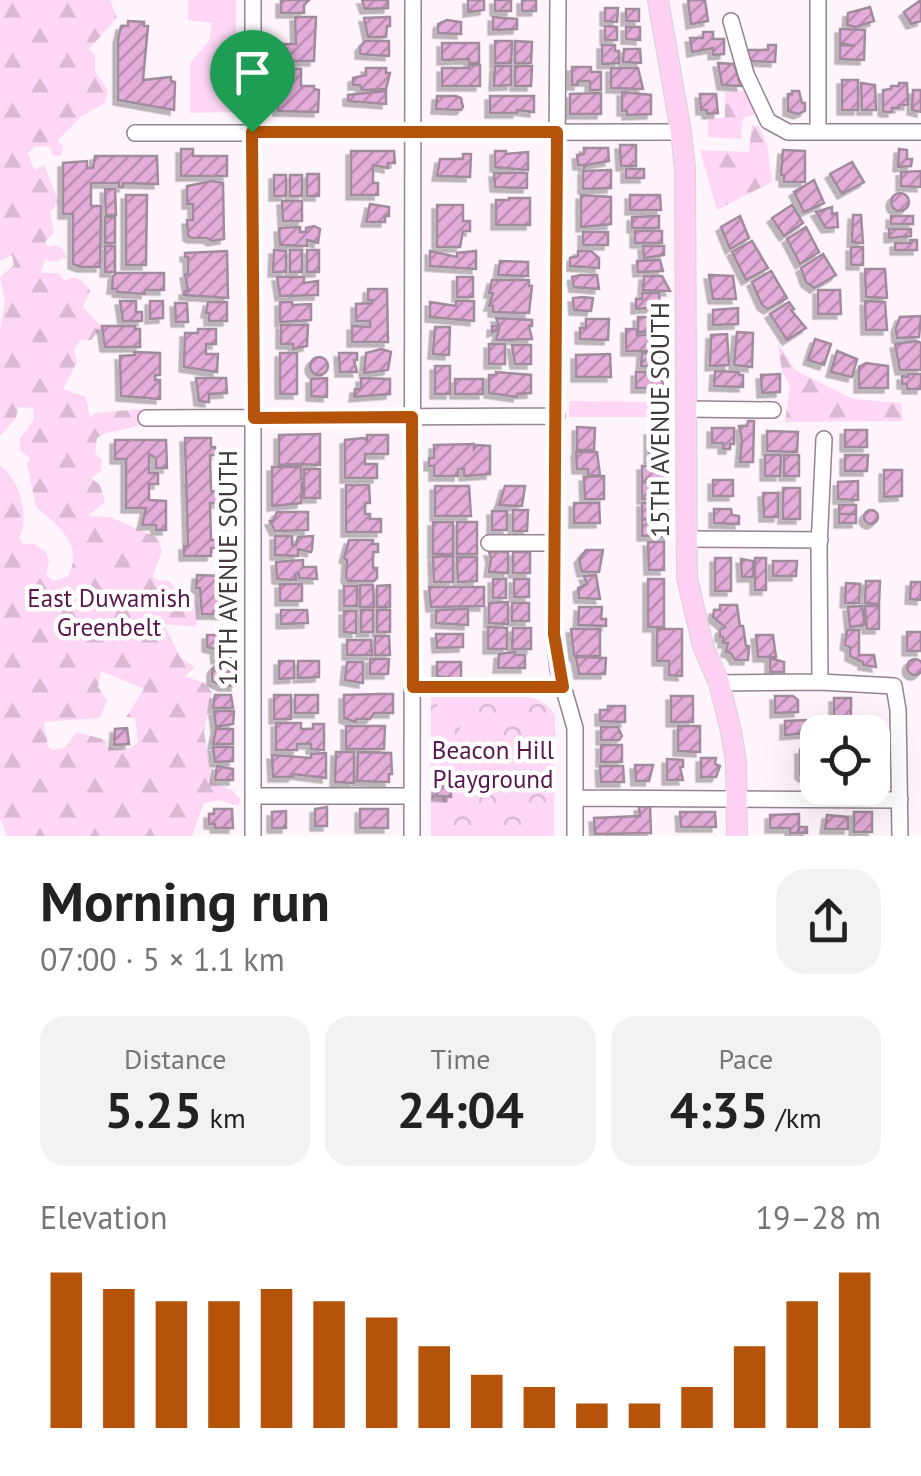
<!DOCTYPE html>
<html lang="en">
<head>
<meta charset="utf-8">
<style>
  body { margin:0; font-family:"PT Sans",sans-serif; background:#f2f2f2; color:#222; height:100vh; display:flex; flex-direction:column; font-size:38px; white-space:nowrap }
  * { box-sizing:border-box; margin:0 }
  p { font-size:32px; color:#767676 }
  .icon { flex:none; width:55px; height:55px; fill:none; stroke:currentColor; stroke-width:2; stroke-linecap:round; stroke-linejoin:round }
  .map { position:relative; height:836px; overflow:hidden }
  .details { display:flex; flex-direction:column; background:#fff; flex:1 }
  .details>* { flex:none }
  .tools { position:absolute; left:800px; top:715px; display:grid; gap:20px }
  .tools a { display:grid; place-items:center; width:90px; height:90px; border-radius:20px; background:#fff; box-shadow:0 10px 40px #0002; font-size:50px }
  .pin { position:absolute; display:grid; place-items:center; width:85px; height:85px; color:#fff; margin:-102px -42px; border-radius:50% 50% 50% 0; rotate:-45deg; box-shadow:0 0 10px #0007 }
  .pin .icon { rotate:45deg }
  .round { display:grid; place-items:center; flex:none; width:105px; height:105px; border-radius:30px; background:#f2f2f2 }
  .head { display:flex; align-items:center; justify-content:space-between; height:170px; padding:0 40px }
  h1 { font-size:55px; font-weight:700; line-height:75px }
  .stats { display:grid; grid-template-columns:repeat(3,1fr); gap:15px; height:170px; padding:10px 40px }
  .stats div { display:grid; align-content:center; border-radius:25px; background:#f2f2f2; text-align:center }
  .stats b { font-size:50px; font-weight:700 }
  .stats small { font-size:28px; font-weight:400 }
  .stats p { font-size:28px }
  .chart { height:280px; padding:20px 40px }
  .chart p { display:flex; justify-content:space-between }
  .chart svg { width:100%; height:180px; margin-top:10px; stroke:#b45309; stroke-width:6 }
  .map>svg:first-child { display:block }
  .forest { fill:url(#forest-firs); fill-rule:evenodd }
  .park { fill:url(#park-crowns) }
  .garden { fill:#fdd7f5 }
  .building { fill:url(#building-hatch); stroke:#a18b9c; stroke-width:2.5; filter:url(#shadow) }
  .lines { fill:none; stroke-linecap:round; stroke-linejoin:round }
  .minor-casing { stroke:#968292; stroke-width:18 }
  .major-casing { stroke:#d6d4d5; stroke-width:22 }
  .minor { stroke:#fff; stroke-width:15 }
  .major { stroke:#fdd0f4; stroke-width:20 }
  .route-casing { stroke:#fff; stroke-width:20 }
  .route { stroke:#b45309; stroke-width:12 }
  .labels { text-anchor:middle; stroke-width:9; stroke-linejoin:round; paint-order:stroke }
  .street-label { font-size:25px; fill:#433a41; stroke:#fff }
  .park-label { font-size:25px; fill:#57174e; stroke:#fff }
</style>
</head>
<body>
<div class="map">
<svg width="921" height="836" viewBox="0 0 921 836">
  <defs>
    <pattern id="forest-firs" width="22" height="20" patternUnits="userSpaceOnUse" patternTransform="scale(2.5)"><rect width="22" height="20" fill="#fdd7f5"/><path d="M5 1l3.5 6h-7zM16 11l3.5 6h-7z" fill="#dab9d3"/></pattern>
    <pattern id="park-crowns" width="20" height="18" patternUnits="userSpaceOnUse" patternTransform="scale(2.5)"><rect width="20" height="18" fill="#fdd7f5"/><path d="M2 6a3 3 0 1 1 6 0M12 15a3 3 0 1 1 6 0" fill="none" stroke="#dab9d3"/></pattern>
    <pattern id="building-hatch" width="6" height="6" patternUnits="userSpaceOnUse" patternTransform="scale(2.5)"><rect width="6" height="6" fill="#e4acd9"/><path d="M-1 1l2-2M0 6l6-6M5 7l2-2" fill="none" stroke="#ba8db2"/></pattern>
    <filter id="shadow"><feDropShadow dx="-4.5" dy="4.5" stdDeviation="0" flood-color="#0004"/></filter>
  </defs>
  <rect width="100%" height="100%" fill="#fef5fc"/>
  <path class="forest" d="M0,0H110L117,18L89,49L95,55V71L108,90L105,103L82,116L57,141L63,146L62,155L53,156L50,147L35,146L28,153L34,170L44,165L59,202L50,212L54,232L45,242L49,247L56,245L63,249L66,257L55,262L45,260L41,273H59L64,280C78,275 82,279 90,291L83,307L102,327L91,340H80L74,350L77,362L63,389L86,397L90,418L95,413L141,409L139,425C123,431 111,429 97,438L95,453L102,460L101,471L91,478L100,485L105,502L88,516L110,517L158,538L162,551L153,576L156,580L169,581L177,591L192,592L198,608L196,627L164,624L180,657L195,667L185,676L204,683L212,692L204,732L212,782L233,791L241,800L238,806L219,800L204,803L192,836H7L0,818V466C20,478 30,518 19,538L23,544H34L46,552L49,562L46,575L53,581L67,577C86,547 58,525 36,507L27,464L30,458L20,451V438L34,420L33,408L18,407L16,418L0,436V330L5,302L0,277L14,265L12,255L0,261ZM101,671L144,689L126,717L135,718L138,743L124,750L107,747L106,740L77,732L64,748L53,750L48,747L44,722L100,718L107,701L98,687Z
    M745,91L756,114L743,118L741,139L708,137V119L725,118V92Z
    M752,125L759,127L767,144L772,182L717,210L700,150L749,152Z
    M778,343L795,370L853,399L901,403L903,421L785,422L790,385L782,372Z"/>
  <path class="park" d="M431,694C466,694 536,682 555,715L554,836H431Z"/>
  <path class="garden" d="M188,0H236V112L190,113V63L209,41L212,23L188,20Z
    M569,401L670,402L669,417H569Z
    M437,704H455V743H437Z
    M460,704H478V744H460Z
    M445,826L534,829L532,836H438Z"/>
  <path class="building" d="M281,0H309L304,5V13H281Z
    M362,0H388V8L365,9Z
    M468,0H484V10L468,12Z
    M495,0H511V11H495Z
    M522,0H536V11H522Z
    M688,0H705L708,21L691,24Z
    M921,0V21L911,24L904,12Z
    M870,7L874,21L856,27L847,25L848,13Z
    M605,8H618L617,22L605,21Z
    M626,9H639V21H626Z
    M295,17H316L314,61H282V44H296Z
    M387,17H390V26H387L386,37H368L364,18Z
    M493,17L517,19V29L493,30Z
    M447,20L461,22V34L438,33V24Z
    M128,21L144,22V26H148L143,80L171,77V81L175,82L174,110L118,100V40L121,26H128Z
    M605,26L617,27V40H605Z
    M626,27H640V40L626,39Z
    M840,29L865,30L864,60L840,59V45L855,46L840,43Z
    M703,32H713V39H724V54L713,55V48L692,52L690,38H703Z
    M365,41H389V56L360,54V47Z
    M495,41H512L511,63H495Z
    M515,41L532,42L531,63H515Z
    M442,43H479V63H469V59L442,60Z
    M602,45H615V51H619V63L602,64Z
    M768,45H776L775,62L747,61V50H768Z
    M624,49H640L641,63L623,62Z
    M718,63L734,64L741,86L722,85Z
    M469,65H480V86H442V68H469Z
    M495,66H511V85L494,86Z
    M515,66H532L531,86H515Z
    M572,67H591V72H601V90H590V81H578V85H572Z
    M275,68L301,69V86H314V89L319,90L318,112L278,111V104H275Z
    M366,68H386V73H390L386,89L362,90L360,85H353V78L366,75Z
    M611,68H638L643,89L611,88Z
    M842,80H858V110H842Z
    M861,83L875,85L876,110H862Z
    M899,83H907L908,105H899V108H892V112H886L883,111V90L891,89V86H899Z
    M913,90H921V112L912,110Z
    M386,91V104L348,101V95Z
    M792,91H799L802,103H805V111L798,114L788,111V94H792Z
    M622,92L651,95V114L627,115V111H622Z
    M601,93V114H570V94Z
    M700,94H716L718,113L707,114V110H701Z
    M437,96H456L461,98L463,107L461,110L436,109Z
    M490,96H534V112L517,110V113H490Z
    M620,145H636V166H621Z
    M584,148H608L609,161L587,165L584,168V165H578L577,155L584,154Z
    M181,149H193V156H227V176H181Z
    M899,149L907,150V159H912L911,166L898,167Z
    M783,150L805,151V182H784V175H781Z
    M351,151H394L395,163H388V168L373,165V183H378V195H351Z
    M495,151H506V154L528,152V170L495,167Z
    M463,154H471L470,177L437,176L440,159H463Z
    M95,156H157L158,184L123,183V187H119V183H91V206H101L100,267H81L73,264V214H63V163L87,161V168H93Z
    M852,162L864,182L842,194L830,174Z
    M626,169H644V178H626Z
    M611,170V188L583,189V171Z
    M921,171V187L901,186V172Z
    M494,173H527V188L495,187Z
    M307,174H319V196H307Z
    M274,175H286V196H274Z
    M290,175H302V196H290Z
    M814,180L824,203L804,212L794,192Z
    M212,181L223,183L224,239L212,241L207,238H192L188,236L187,220H193V204H187V186Z
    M105,189H115L116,215H106Z
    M891 202a9 9 0 1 1 18 0a9 9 0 1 1-18 0Z
    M126,195H147L146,265H126Z
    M581,195L611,197V224L581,227Z
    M630,195H660L661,210H630Z
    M509,198H530V225H496V200H509Z
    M282,201H302V221H283Z
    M370,204L389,207V216H385V222H366Z
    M437,205H463V221H470V231H463L460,247H437Z
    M792,205L803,223L784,236L772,218Z
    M832,207V214L837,213L838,227L826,228L816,212Z
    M853,215H861L863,243L852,242Z
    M659,216V228H632V217Z
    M740,216L749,238L730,249L721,227Z
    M891,216H913V224H891Z
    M105,217H115V243H105Z
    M314,226L320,229L318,243L307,240V246L280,245L279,228L300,227V232H306V228Z
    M806,227L819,252L800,264L787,239Z
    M889,229H911V236L889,238Z
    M635,231H662V243H635Z
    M583,232H608V245H583Z
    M910,240H917V250H895V243H910Z
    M752,241L768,268L746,280L732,252Z
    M105,246H115V272H105Z
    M643,246H664V255L644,258Z
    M851,247H863V265H851Z
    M274,250L286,251V272H273Z
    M290,250H302V272H290Z
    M307,250H319V272H307Z
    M227,251L228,298L184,295V291H188L185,274H188V257H185V253Z
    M430,251L457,257V253L476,251V269L430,266Z
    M578,251H591L599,258V268L570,266V258L578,256Z
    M823,254L836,275L814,288L806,282L801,268Z
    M660,260L663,271L638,272L637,261Z
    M500,261L528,262V276L498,275Z
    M865,269H885L887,298L866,297Z
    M771,271L787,298L768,309L762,305L752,282Z
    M116,273H164V290H145V294L117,292V289H112L113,276Z
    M580,275H597L599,289L574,287L572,277Z
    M709,275L733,276L736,299H713Z
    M644,276H662L670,291L643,290Z
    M277,277H304V283L318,281V295L280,296Z
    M457,277H473V297H457Z
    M492,280H529V286H532L529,313L493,312V306H489L493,293H489Z
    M368,289H387L388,342H352V326L370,327V321H356V304L372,303V300H368Z
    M818,290H840L841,314H818Z
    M642,293H659L660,307L636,309V299H642Z
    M583,297L593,298L591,311L574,310L573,298Z
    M120,301H136V312H142V321H123Z
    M150,301H163V318L150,319Z
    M456,301H474V321L430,317V302L456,306Z
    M865,301L885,302L887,330H866Z
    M208,302H227V321H209V313H206Z
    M280,302H292V305L311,304V320L280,322Z
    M789,302L794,309L791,310L806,328L787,340L770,314Z
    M175,303H187L188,322H176Z
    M738,308V324L713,325V310Z
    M921,316L919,337L897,338L896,328L900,317Z
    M638,317H662L663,332H638Z
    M496,318L532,320V326H529L532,339L496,340L499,329L492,332V326H499Z
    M586,319H609L608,340L580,339V328H586Z
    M281,325H308L307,346L293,349V344H281Z
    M102,326H135V329H140V347H105Z
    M435,327H450L449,355L433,354Z
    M198,329H216V344H206V354H218L217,372L184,367L185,333H198Z
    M626,329H637V335H661V351H626Z
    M737,332L753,333L752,367L734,365Z
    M727,334L729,365L710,366L711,335Z
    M815,339L831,344L824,365L808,360Z
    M917,341L921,343V370H900L895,344Z
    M489,344H505V364H489Z
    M512,345H531V364H515Z
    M381,349L391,352L388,370L364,373L366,353Z
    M837,351L857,359L852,377L831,372Z
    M134,352L160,353V375H155V380H160V399L121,396L120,356L135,355Z
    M280,353H297V394H280Z
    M339,353H357V360H354L357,372H340Z
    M642,353L665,355V367L641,366Z
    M610,354L611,377H576V355Z
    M310 366a9 9 0 1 1 18 0a9 9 0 1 1-18 0Z
    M866,363L888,366V388H859V367Z
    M435,366H450V394H435Z
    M715,371L739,372V375H743V387L714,386Z
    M496,372L531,375V393L517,394V397L489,393V375H496Z
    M636,372H662L663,388H636Z
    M780,374V392L762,393L761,375Z
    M908,374H921V389H907V384H902V376L908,377Z
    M196,378H226L227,393L209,394V402L199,401Z
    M327,378V397L311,396V379Z
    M361,378L390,379V394L354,397L355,389H361Z
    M455,379H483V394H455Z
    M748,421H754L753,462H740L742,439L739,426H747Z
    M577,427L595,428L594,450H577Z
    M712,428H734V444H730V449H723V443H712Z
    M845,430H867V447H845Z
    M649,431H664V459H649Z
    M767,431L798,432L797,452L767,451Z
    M320,434V465L301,464V479H304V469H320V498H304V482H302L301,503L272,506V467H298V464L279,465V435Z
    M367,435H388V454H365V464H377V478H345V440L364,438L367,441Z
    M185,438H211V447H215L216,455H210L211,491L226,493V503H210L211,540H216V548H211V556H184V546H188Z
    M115,440H166L167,468H156V458L149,454V473H158V484H149V500L166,501V530H156V525H142L146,508H126V459H115Z
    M474,444V449L477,445L490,446V474L464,476V469H458V476H434V466H429V458H434V445Z
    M576,452H597L600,475L588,476V469H577Z
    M765,455H781L780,476H765Z
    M784,455H799V476H784Z
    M845,455H868L867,471H845Z
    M642,466H668V479L642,482Z
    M884,470H902V496L884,497Z
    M604,476V499H585L584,477Z
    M713,480H733V496H713Z
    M858,481V500L838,499V482Z
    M642,482L668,485V499H642Z
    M346,485H369L370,503H365V514H370V519H381V532H346Z
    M435,486H469L471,516H435Z
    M505,486H525L522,506L499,505Z
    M783,488H800V519H783Z
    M763,493H778V517H764Z
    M574,503H599L600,523H574Z
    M642,503H668V516L642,519Z
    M839,505H856V514H839Z
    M714,509H731L732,515L739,516V524L714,523Z
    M864 517a7 7 0 1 1 14 0a7 7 0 1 1-14 0Z
    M513,510H528L527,531H513Z
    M492,511H507V530H492Z
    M277,512H308V530L275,531L270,521H273Z
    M839,514H856V523H839Z
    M642,519L668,522V536H642Z
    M433,522H453V554H433Z
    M457,522H477V554H457Z
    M275,536H292V545H296L298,537L313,536L312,549L311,552L298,549V556L275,555Z
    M349,540H373V544H378V552H373V568H377V578L374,581H348L346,577L347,560L344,558Z
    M648,542H664V570H649Z
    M586,550H603L599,572H582L579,559Z
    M489,552H508V573L489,572L491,558Z
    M513,552H530V573H513Z
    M453,556V582H434L433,557Z
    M457,557H477V581L458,582Z
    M715,558H731V591H715Z
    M755,558H766V590H755Z
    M741,559L753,561V577H742Z
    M303,560V567H316L317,579L299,578V574H295L296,580L277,579L276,562Z
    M773,561H797L796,576H773Z
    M222,573L233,575V615L202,614L200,588H196L197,575L222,576Z
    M596,575L600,599L579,598L578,588L587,584L584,576Z
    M493,579H506V598H493Z
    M514,579H529V597H514Z
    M648,579H664V627H648Z
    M866,581H880L879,604L865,603Z
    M911,582H921V600L910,599Z
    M846,583L860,584L859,603H845Z
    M280,584H302V601H280Z
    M360,585H373L374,607H360Z
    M390,585V607H377V586Z
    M344,586H357V606H344Z
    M429,587H484V606L431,607Z
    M508,602V624L489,623V603Z
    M512,603H529V621H512Z
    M720,605H737L740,626H743L746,646H749L748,660H735L731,653L726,652L728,643H723V637H720V630L725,627L713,617L714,610H720Z
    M862,606L865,625L850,627L848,607Z
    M865,606H879V629H867Z
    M579,607H602L601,619H606V626L578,625Z
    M468,609V625L436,623V610Z
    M281,610H307L308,623L281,624Z
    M361,610H373V632H361Z
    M377,610H390V632H377Z
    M344,611H356V633L344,632Z
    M488,627L507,628V649H488Z
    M513,628H531V649H512Z
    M571,629H600V656H574Z
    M657,629H682V676L669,675V661H657Z
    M847,630H859V655H874L876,667L863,665V662L850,656V647L845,645Z
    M907,632H921V651H907Z
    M436,634H463V647L437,648Z
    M207,635H231V659H216L215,649L207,647Z
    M756,635H773L776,657H758Z
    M375,636H389L390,655H375Z
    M347,640H371L372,655H347Z
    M515,652V655H525V668H498L499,654Z
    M576,657L606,658L605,674H579Z
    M770,658L784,662V672H770Z
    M370,659H389L388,674H370Z
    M907 667a8 8 0 1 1 16 0a8 8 0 1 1-16 0Z
    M279,661H294V678L279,679Z
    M298,661H319V677L298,678Z
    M347,662H363V683L345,680Z
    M437,662H461V680L437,676Z
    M234,663L235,686H223L212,681V670L216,664Z
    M379,694H393V713H374L370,719H356V722L344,718V695Z
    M215,695H231L233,708H213Z
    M274,695H291V719H274Z
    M295,695H318V713H295Z
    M671,696H693V722H671Z
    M775,696H793L798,700V712L775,713Z
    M834,698H851V724H834Z
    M608,706H625V722L600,721V710H608Z
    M214,711H234L233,724L216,727Z
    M806,720L807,733L785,735V721Z
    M276,723H301V729H313V724H324V750L311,749V744H297V750H276Z
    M346,726H385L384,749H346Z
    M678,726H700V752L678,751Z
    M601,727H618L622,736L619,740H601Z
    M127,728L129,744L114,745L115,729Z
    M216,729H233V744H213Z
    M808,729L817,730V749H805Z
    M601,745H622V762H601Z
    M213,747H233V761L215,762Z
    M800,750H815L813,777H803L800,774Z
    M336,752H354V783L335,782Z
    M358,752L391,753L392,774H389V782L357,781Z
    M326,753V778L294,774L292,777H273L272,755L311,758V754Z
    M701,758H716L715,764L720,766L716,777H701Z
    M667,759L683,760V767H680L683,780H667Z
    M635,765H653L649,781H636Z
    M217,766L233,769V780H215Z
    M600,766H623L624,782H601Z
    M437,778H451V797L437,796Z
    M650,806L651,833L595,834L594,818L640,816L639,807Z
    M327,807V826H315V809Z
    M214,809H232L233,828H215V824H209V814H214Z
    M360,809H388V828H360Z
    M286,811V828H272V812Z
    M680,812H715L716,827H681Z
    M854,812H872V832H854Z
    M799,814V827H807V833H799V828L797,833H790V828H770V815Z
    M827,815L848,817V829H825Z"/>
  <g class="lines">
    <defs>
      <path id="minor" d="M253,0V836
        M558,0L554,634L558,669L575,728V836
        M731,21L746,74L768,121L788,132H921
        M818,132V0
        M135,133L681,132
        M686,409L773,410
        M146,418L557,416
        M685,539L820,540
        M489,543H555
        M820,682L819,547L824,439
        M719,683L820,682L894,686L898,710L900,836
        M413,687H563
        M253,796H412
        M575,798L900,800
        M412,836L413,0"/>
      <path id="major" d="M658,0L681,132L685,169L687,578L703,646L719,683L731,731L736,762L737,836"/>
    </defs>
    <use href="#minor" class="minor-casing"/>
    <use href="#major" class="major-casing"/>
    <use href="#minor" class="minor"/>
    <use href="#major" class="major"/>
  </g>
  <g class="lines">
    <defs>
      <path id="route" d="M252,132H557L554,634L563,687H413L412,417L254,418Z"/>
    </defs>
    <use href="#route" class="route-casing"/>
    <use href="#route" class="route"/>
  </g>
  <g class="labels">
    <g class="street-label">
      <text transform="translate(660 420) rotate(-90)" y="9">15TH AVENUE SOUTH</text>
      <text transform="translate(228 568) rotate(-90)" y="9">12TH AVENUE SOUTH</text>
    </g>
    <g class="park-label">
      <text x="109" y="607">East Duwamish<tspan x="109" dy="29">Greenbelt</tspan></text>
      <text x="493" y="759">Beacon Hill<tspan x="493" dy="29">Playground</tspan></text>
    </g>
  </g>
</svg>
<div class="tools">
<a><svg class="icon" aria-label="locate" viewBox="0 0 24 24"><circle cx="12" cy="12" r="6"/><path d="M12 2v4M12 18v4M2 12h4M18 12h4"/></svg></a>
</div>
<div class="pin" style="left:252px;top:132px;background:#1e9e55"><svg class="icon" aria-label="arrive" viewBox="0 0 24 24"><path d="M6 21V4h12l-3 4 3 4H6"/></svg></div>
</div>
<section class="details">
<div class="head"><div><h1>Morning run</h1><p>07:00 · 5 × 1.1 km</p></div><a class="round"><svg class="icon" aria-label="share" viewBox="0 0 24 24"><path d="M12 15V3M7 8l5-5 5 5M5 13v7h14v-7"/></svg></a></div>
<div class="stats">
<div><p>Distance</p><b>5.25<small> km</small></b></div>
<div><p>Time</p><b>24:04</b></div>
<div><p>Pace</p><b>4:35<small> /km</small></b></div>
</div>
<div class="chart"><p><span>Elevation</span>19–28 m</p>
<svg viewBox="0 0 160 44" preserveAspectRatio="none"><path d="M5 44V6M15 44V10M25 44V13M35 44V13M45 44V10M55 44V13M65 44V17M75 44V24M85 44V31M95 44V34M105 44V38M115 44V38M125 44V34M135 44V24M145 44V13M155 44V6"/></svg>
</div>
</section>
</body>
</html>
